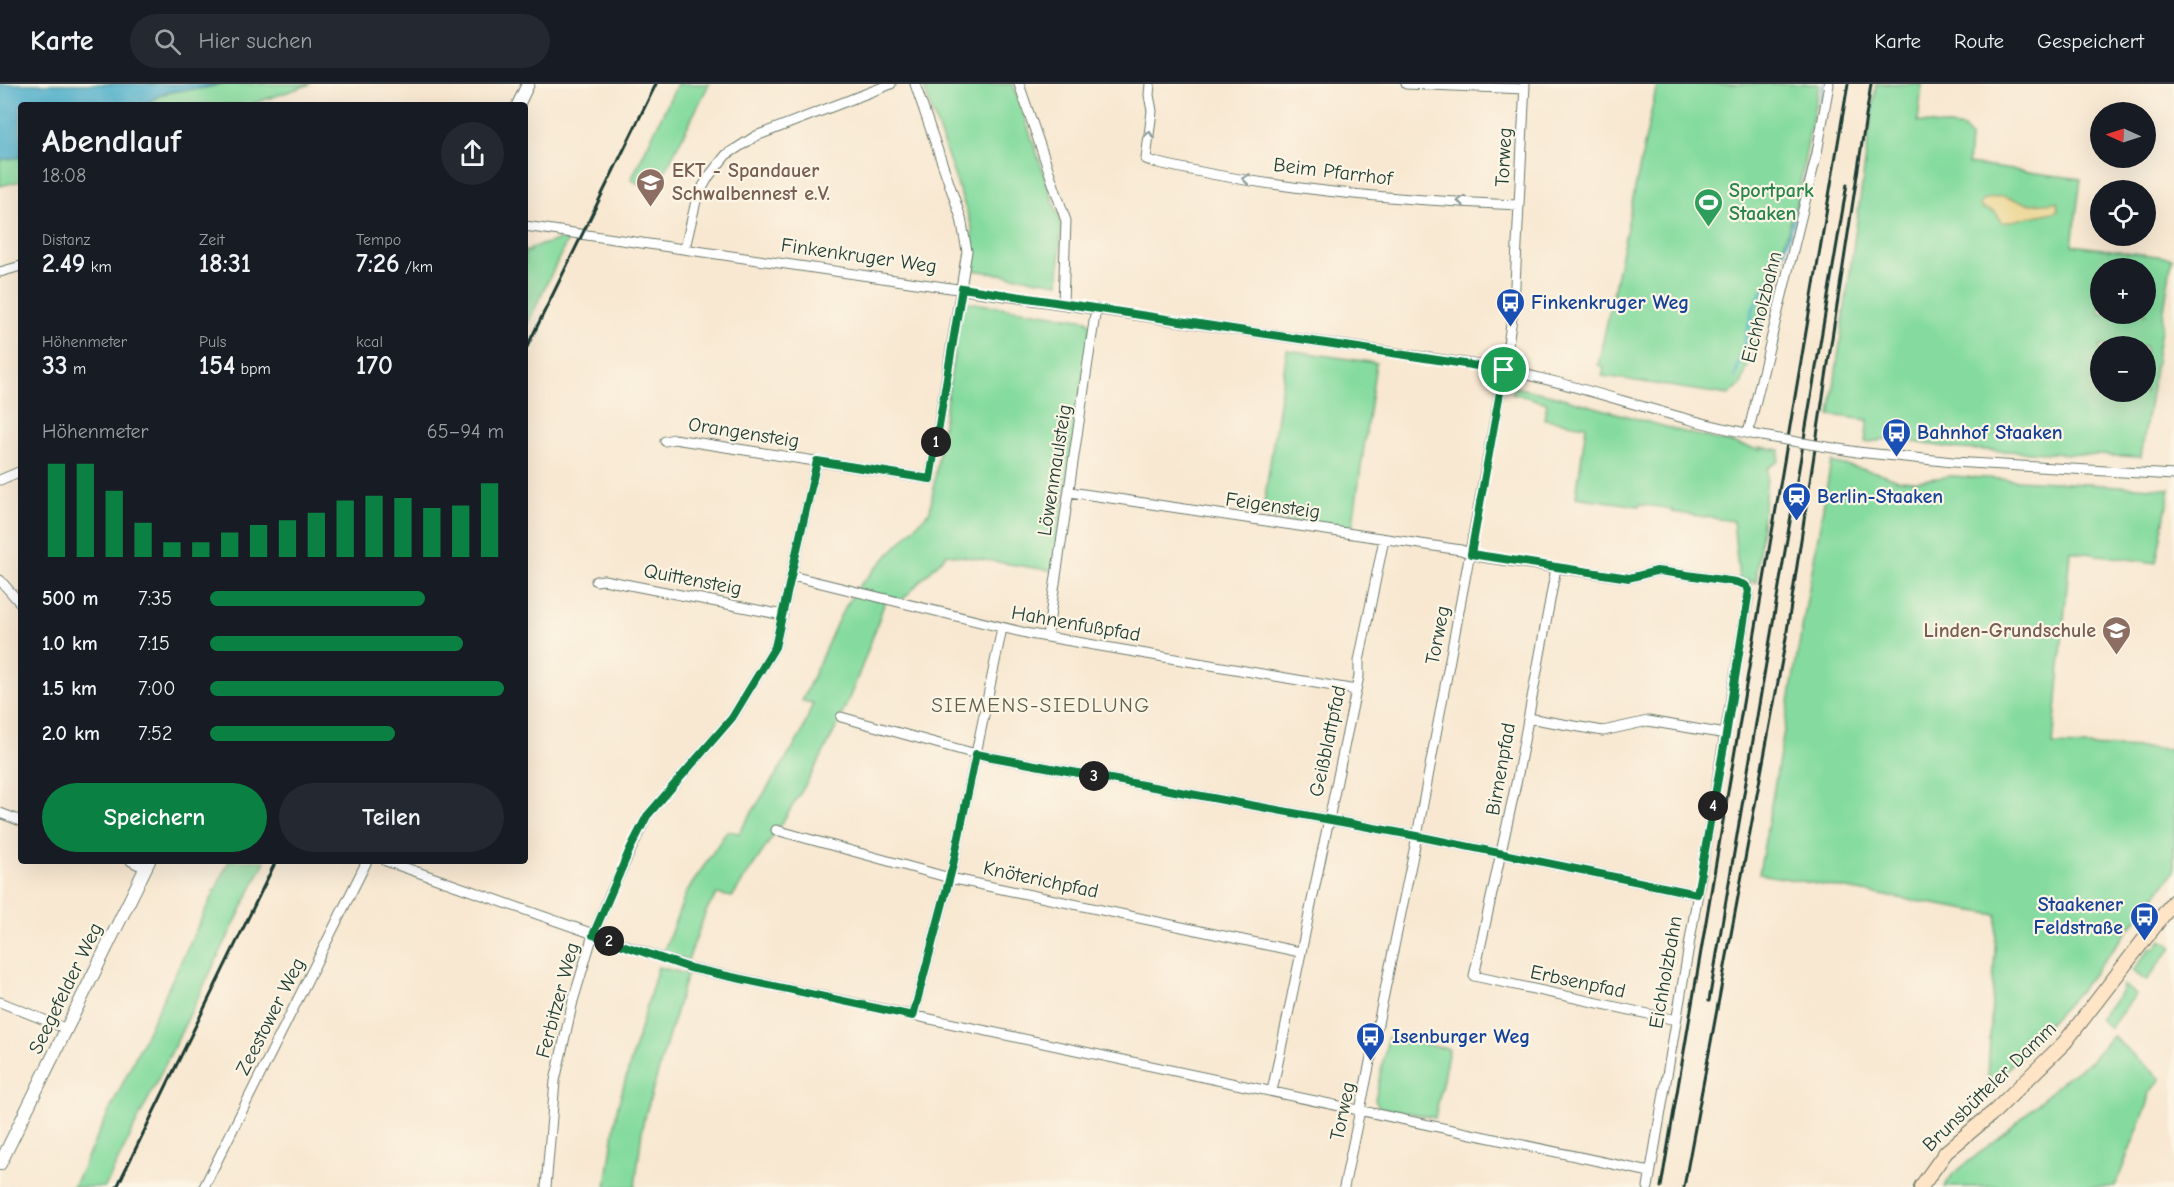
<!DOCTYPE html>
<html lang="de">
<head>
<meta charset="utf-8">
<style>
  body { margin:0; font-family:"Comic Neue",sans-serif; background:#242831; color:#f1f3f6; height:100vh; display:flex; flex-direction:column; font-size:22px; white-space:nowrap }
  * { box-sizing:border-box; margin:0 }
  p { font-size:20px; color:#9ea1a6 }
  .icon { flex:none; width:33px; height:33px; fill:none; stroke:currentColor; stroke-width:2; stroke-linecap:round; stroke-linejoin:round }
  .map { position:relative; flex:1; overflow:hidden }
  .panel { position:absolute; left:18px; top:18px; width:510px; height:762px; display:flex; flex-direction:column; background:#171b24; border-radius:6px; box-shadow:0 6px 24px #0002 }
  .panel>* { flex:none }
  .needle { width:39px; rotate:273deg }
  .controls { position:absolute; left:2090px; top:18px; display:grid; gap:12px }
  .controls a { display:grid; place-items:center; width:66px; height:66px; border-radius:50%; background:#171b24; box-shadow:0 6px 24px #0002; font-size:30px }
  .pin { position:absolute; display:grid; place-items:center; width:51px; height:51px; color:#fff; margin:-26px; border:3px solid #fff; border-radius:50%; box-shadow:0 2px 6px #0007 }
  .km { position:absolute; width:30px; height:30px; margin:-15px; border-radius:50%; background:#222; color:#fff; font-size:16px; line-height:30px; text-align:center }
  .round { display:grid; place-items:center; flex:none; width:63px; height:63px; border-radius:32px; background:#242831 }
  .headline { display:flex; align-items:center; justify-content:space-between; height:102px; padding:0 24px }
  h1 { font-size:33px; font-weight:800; line-height:45px }
  .stats { display:grid; grid-template-columns:repeat(3,1fr); gap:9px; height:102px; padding:6px 24px }
  .stats div { display:grid; align-content:center }
  .stats b { font-size:26px; font-weight:800 }
  .stats small { font-size:16px; font-weight:400 }
  .stats p { font-size:16px }
  .chart { height:168px; padding:12px 24px }
  .chart p { display:flex; justify-content:space-between }
  .chart svg { width:100%; height:108px; margin-top:6px; stroke:#0b8043; stroke-width:6 }
  .action { display:flex; gap:12px; margin-top:auto; padding:12px 24px }
  .action a { flex:1; height:69px; border-radius:36px; background:#0b8043; color:#fff; font-size:24px; font-weight:800; line-height:69px; text-align:center }
  .action a+a { background:#242831; color:#f1f3f6 }
  ul { padding:0 24px; list-style:none; font-size:20px }
  li { display:grid; grid-template-columns:96px 72px 1fr; align-items:center; height:45px }
  li i { height:15px; border-radius:8px; background:#0b8043 }
  header { display:flex; align-items:center; gap:36px; box-sizing:border-box; height:84px; padding:0 30px; background:#171b24; border-bottom:2px solid #363941 }
  header strong { font-size:28px }
  nav { display:flex; gap:33px; margin-inline-start:auto; font-size:21px }
  .search { width:420px; height:54px; background:#242831; display:flex; align-items:center; gap:15px; box-sizing:border-box; padding:0 21px; border-radius:33px; color:#9ea1a6; font-size:22px }
  .map>svg:first-child { display:block }
  .green { fill:#85db9f; stroke:#528c6a; stroke-width:1.5; fill-rule:evenodd }
  .sand { fill:#eeda9e; stroke:#868c69; stroke-width:1.5 }
  .water { fill:#50b2ce; stroke:#387881; stroke-width:1.5 }
  .lines { fill:none; stroke-linecap:round; stroke-linejoin:round }
  .stream { stroke:#50b2ce; stroke-width:3 }
  .minor-casing { stroke:#6b796b; stroke-width:11 }
  .tertiary-casing { stroke:#6b796b; stroke-width:14 }
  .secondary-casing { stroke:#6b796b; stroke-width:16 }
  .minor { stroke:#fff; stroke-width:9 }
  .tertiary { stroke:#fff; stroke-width:12 }
  .secondary { stroke:#ffe4c6; stroke-width:14 }
  .rail { stroke:#1f3d34; stroke-width:3 }
  .minor-bridge-casing { stroke:#6b796b; stroke-width:11; stroke-linecap:butt }
  .minor-bridge { stroke:#fff; stroke-width:9 }
  .oneway { stroke:#8f9e9a }
  .route-casing { stroke:#fff; stroke-width:12 }
  .route { stroke:#0b8043; stroke-width:8 }
  .labels { text-anchor:middle; stroke-width:4.5; stroke-linejoin:round; paint-order:stroke }
  .street-label { font-size:20px; fill:#1f3d34; stroke:#fcf5e5 }
  .education-label { font-size:20px; font-weight:bold; fill:#785e54; stroke:#fcf5e5; text-anchor:start }
  .leisure-label { font-size:20px; font-weight:bold; fill:#27864d; stroke:#fcf5e5; text-anchor:start }
  .transit-label { font-size:20px; font-weight:bold; fill:#164399; stroke:#fcf5e5; text-anchor:start }
  .neighbourhood-label { font-size:21px; letter-spacing:1.5px; fill:#5e5f4d; stroke:#fcf5e5 }
</style>
</head>
<body>
<header>
<strong>Karte</strong>
<div class="search"><svg class="icon" aria-label="search" viewBox="0 0 24 24"><circle cx="10" cy="10" r="6"/><path d="M15 15l6 6"/></svg>Hier suchen</div>
<nav><a>Karte</a><a>Route</a><a>Gespeichert</a></nav>
</header>
<div class="map">
<svg width="2174" height="1103" viewBox="0 0 2174 1103">
  <rect width="100%" height="100%" fill="#fcf5e5"/>
  <filter id="ink" filterUnits="userSpaceOnUse"><feTurbulence type="fractalNoise" baseFrequency=".0167" numOctaves="2"/><feDisplacementMap in="SourceGraphic" scale="12" xChannelSelector="R" yChannelSelector="G"/><feConvolveMatrix kernelMatrix="1 2 1 2 8 2 1 2 1" color-interpolation-filters="sRGB"/></filter>
  <filter id="wash" filterUnits="userSpaceOnUse"><feTurbulence type="fractalNoise" baseFrequency=".008" numOctaves="4" result="noise"/><feDisplacementMap in="SourceGraphic" scale="24" xChannelSelector="R" yChannelSelector="G"/><feGaussianBlur stdDeviation="1.35" result="paint"/><feColorMatrix in="noise" values="0 0 0 0 0 0 0 0 0 0 0 0 0 0 0 0 0 1.4 0 .05"/><feComposite in="paint" operator="in"/></filter>
  <g filter="url(#wash)">
    <rect width="100%" height="100%" fill="#f8e8d1"/>
    <path class="green" d="M220,0H311L249,21H146C167,0 195,10 220,0Z
      M677,0H709L655,107L631,96Z
      M1013,0L1061,139L1059,199L973,186L972,143L923,1Z
      M1657,0H1819L1797,116L1781,171L1780,187L1741,301L1728,311L1602,292L1604,283L1598,281Z
      M1876,0H1922L1918,38L1964,44L1970,54L1968,80L2081,95L2072,161L2172,174L2141,373L1959,365L1892,355L1868,358H1865L1868,336L1830,331ZM2100,184H2145V230H2100ZM2100,262H2145V308H2100Z
      M21,73V97L0,102V76Z
      M569,153L525,245V166L529,168L531,164Z
      M967,218L1087,236L1091,241L1053,487L947,470L902,516L856,505L930,427L961,222Z
      M1287,266L1376,279L1352,446L1262,433Z
      M1514,303L1552,311L1684,348L1761,366L1759,363L1780,366L1779,377L1768,384L1756,498L1739,495L1733,437L1671,428L1672,425L1639,420V422L1576,413L1586,342L1544,335L1547,319L1512,309Z
      M1831,378L1879,389L1898,396L1916,397L1951,392L2170,405L2156,479L2070,467L2053,661L2174,665V788L2082,904L1987,1007L1997,831L1759,790Z
      M853,510L885,517C869,565 852,613 829,658C802,712 766,762 732,813L717,810L706,827L688,876L663,869L686,809L727,747L739,749L801,651L813,619L802,617L840,532Z
      M229,777H265L105,1103H73Z
      M2162,856L2172,863L2146,897L2133,887L2151,863L2154,865Z
      M658,883L687,890L643,1039L635,1103H606L617,1025Z
      M2123,901L2136,910L2110,944L2099,935L2122,907Z
      M2112,952L2161,995L2150,1008L2148,1019L2115,1103H1944L1953,1090L2005,1049L2069,991L2091,977Z
      M1388,953L1449,965L1435,1034L1379,1023L1375,1016Z"/>
    <path class="sand" d="M2002,112L2031,120L2057,118L2058,127L2003,139L1995,128L1981,124L1980,119L1987,115Z"/>
    <path class="water" d="M0,0H220C195,10 167,0 146,21H21V73L0,76Z"/>
    <g class="lines">
      <path class="stream" d="M1813,59L1824,0
        M1735,293L1754,222L1782,174L1799,121L1812,66"/>
    </g>
  </g>
  <g filter="url(#ink)">
    <g class="lines">
      <defs>
        <path id="minor" d="M1019,0L1066,137L1063,219
          M1150,0L1149,11L1152,27L1146,75L1154,78C1273,106 1397,116 1519,121
          M1406,0L1525,5
          M525,142L1485,282C1579,299 1668,335 1762,352
          M685,164L697,113L709,92L726,71L756,52L891,0
          M0,188L21,182
          M1748,349L1817,69L1829,0
          M665,357L674,355L930,395L967,167L961,134L915,0
          M1857,368L1953,378L2174,391
          M0,396L21,387
          M1070,408L1461,466L1481,473L1629,494L1656,487L1666,488L1736,498L1748,503L1749,509L1648,1103
          M1556,484L1517,695L1474,892L1676,936
          M792,492L1030,550L1356,606
          M0,496L21,520
          M596,497L604,496L783,531
          M1047,553L1096,224
          M841,633L976,670L1417,752L1697,810
          M1528,634L1603,647L1648,637L1726,650
          M0,729L21,737
          M776,746L950,794L1300,868
          M131,777L145,784
          M386,777L690,884L1650,1088
          M0,918L67,945
          M913,932L953,781L1002,544
          M1272,1007L1359,592V577L1384,455
          M204,1103L367,777
          M546,1103L555,997L573,917L591,857L610,810L647,732L732,634L775,563L817,377
          M1344,1103L1417,752L1504,286L1514,221L1525,0"/>
        <path id="tertiary" d="M518,21L528,0
          M0,1080L149,777"/>
        <path id="secondary" d="M1921,1103L1946,1068L1995,1027L2065,958L2174,817"/>
      </defs>
      <use href="#minor" class="minor-casing"/>
      <use href="#tertiary" class="tertiary-casing"/>
      <use href="#secondary" class="secondary-casing"/>
      <use href="#minor" class="minor"/>
      <use href="#tertiary" class="tertiary"/>
      <use href="#secondary" class="secondary"/>
      <path class="rail" d="M525,267L656,0
        M1709,917L1847,100
        M117,1103L276,777
        M1661,1103L1848,0
        M1684,1103L1785,560L1871,0"/>
      <defs>
        <path id="minor-bridge" d="M1762,352L1857,368"/>
      </defs>
      <use href="#minor-bridge" class="minor-bridge-casing"/>
      <use href="#minor-bridge" class="minor-bridge"/>
    </g>
    <defs><path id="oneway-chevron" d="M-2-3.5L2.5 0L-2 3.5" fill="none" stroke-width="1.6" stroke-linecap="round" stroke-linejoin="round" transform="scale(1.5)"/></defs>
    <g class="oneway">
      <use href="#oneway-chevron" transform="translate(1149 51) rotate(-82)"/>
      <use href="#oneway-chevron" transform="translate(1246 95) rotate(-172)"/>
      <use href="#oneway-chevron" transform="translate(1461 117) rotate(-176)"/>
    </g>
  </g>
  <g class="lines" filter="url(#ink)">
    <defs>
      <path id="route" d="M962,204L1504,286L1471,470L1629,494L1656,487L1666,488L1736,498L1745,501L1749,506L1726,651L1697,810L1417,752L976,670L953,781L913,932L690,884L593,851L630,765L647,732L732,634L775,563L817,377L930,395Z"/>
    </defs>
    <use href="#route" class="route-casing"/>
    <use href="#route" class="route"/>
  </g>
  <defs>
    <symbol id="school-pin" viewBox="-11 -11 22 30"><path d="M0 17L-7.5 6A9.5 9.5 0 1 1 7.5 6Z" fill="#8d6e63" stroke="#fcf5e5"/><path d="M0-5L7-2L0 1L-7-2ZM-4 1L0 2.5L4 1V4Q0 6-4 4Z" fill="#fff"/></symbol>
    <symbol id="stadium-pin" viewBox="-11 -11 22 30"><path d="M0 17L-7.5 6A9.5 9.5 0 1 1 7.5 6Z" fill="#2e9e5b" stroke="#fcf5e5"/><path d="M0-5a6.5 5 0 1 0 0 10a6.5 5 0 1 0 0-10ZM-3.5-1.8h7v3.6h-7Z" fill="#fff"/></symbol>
    <symbol id="bus-pin" viewBox="-11 -11 22 30"><path d="M0 17L-7.5 6A9.5 9.5 0 1 1 7.5 6Z" fill="#1a4fb4" stroke="#fcf5e5"/><path d="M-5-6H5V4H4V6H2V4H-2V6H-4V4H-5ZM-3.5-4V0h7V-4ZM-3.5 1.2v1.5H-2V1.2ZM2 1.2v1.5H3.5V1.2Z" fill="#fff"/></symbol>
    <symbol id="station-pin" viewBox="-11 -11 22 30"><path d="M0 17L-7.5 6A9.5 9.5 0 1 1 7.5 6Z" fill="#1a4fb4" stroke="#fcf5e5"/><path d="M-3-6H3Q5-6 5-4V2Q5 4 3 4L4.5 6H3L1.5 4h-3L-3 6H-4.5L-3 4Q-5 4-5 2V-4Q-5-6-3-6ZM-3.5-4v3h7v-3ZM-3.5 1v1.5H-2V1ZM2 1v1.5H3.5V1Z" fill="#fff"/></symbol>
  </defs>
  <g fill-rule="evenodd">
    <use href="#school-pin" x="634" y="82" width="33" height="45"/>
    <use href="#stadium-pin" x="1692" y="102" width="33" height="45"/>
    <use href="#bus-pin" x="1494" y="202" width="33" height="45"/>
    <use href="#bus-pin" x="1880" y="332" width="33" height="45"/>
    <use href="#station-pin" x="1780" y="396" width="33" height="45"/>
    <use href="#school-pin" x="2100" y="530" width="33" height="45"/>
    <use href="#bus-pin" x="2128" y="816" width="33" height="45"/>
    <use href="#bus-pin" x="1354" y="936" width="33" height="45"/>
  </g>
  <g class="labels">
    <g class="street-label">
      <text transform="translate(1503 73) rotate(-87)" y="7">Torweg</text>
      <text transform="translate(1333 87) rotate(7)" y="7">Beim Pfarrhof</text>
      <text transform="translate(859 171) rotate(8)" y="7">Finkenkruger Weg</text>
      <text transform="translate(1761 223) rotate(-76)" y="7">Eichholzbahn</text>
      <text transform="translate(744 348) rotate(9)" y="7">Orangensteig</text>
      <text transform="translate(1054 386) rotate(-81)" y="7">Löwenmaulsteig</text>
      <text transform="translate(1273 421) rotate(8)" y="7">Feigensteig</text>
      <text transform="translate(693 495) rotate(11)" y="7">Quittensteig</text>
      <text transform="translate(1076 539) rotate(10)" y="7">Hahnenfußpfad</text>
      <text transform="translate(1437 551) rotate(-79)" y="7">Torweg</text>
      <text transform="translate(1327 657) rotate(-78)" y="7">Geißblattpfad</text>
      <text transform="translate(1500 685) rotate(-80)" y="7">Birnenpfad</text>
      <text transform="translate(1041 795) rotate(12)" y="7">Knöterichpfad</text>
      <text transform="translate(1665 888) rotate(-80)" y="7">Eichholzbahn</text>
      <text transform="translate(1578 897) rotate(12)" y="7">Erbsenpfad</text>
      <text transform="translate(65 904) rotate(-64)" y="7">Seegefelder Weg</text>
      <text transform="translate(557 916) rotate(-75)" y="7">Ferbitzer Weg</text>
      <text transform="translate(270 932) rotate(-63)" y="7">Zeestower Weg</text>
      <text transform="translate(1989 1002) rotate(-44)" y="7">Brunsbütteler Damm</text>
      <text transform="translate(1342 1027) rotate(-78)" y="7">Torweg</text>
    </g>
    <g class="education-label">
      <text x="672" y="93">EKT - Spandauer<tspan x="672" dy="23">Schwalbennest e.V.</tspan></text>
      <text x="2096" y="553" text-anchor="end">Linden-Grundschule</text>
    </g>
    <g class="leisure-label">
      <text x="1729" y="113">Sportpark<tspan x="1729" dy="23">Staaken</tspan></text>
    </g>
    <g class="transit-label">
      <text x="1531" y="225">Finkenkruger Weg</text>
      <text x="1917" y="355">Bahnhof Staaken</text>
      <text x="1817" y="419">Berlin-Staaken</text>
      <text x="2123" y="827" text-anchor="end">Staakener<tspan x="2123" dy="23">Feldstraße</tspan></text>
      <text x="1392" y="959">Isenburger Weg</text>
    </g>
    <g class="neighbourhood-label">
      <text x="1041" y="628">SIEMENS-SIEDLUNG</text>
    </g>
  </g>
</svg>
<div class="controls">
<a><svg class="needle" viewBox="-14 -14 28 28"><path d="M0-13l5 13h-10z" fill="#e53935"/><path d="M0 13l5-13h-10z" fill="#9ea1a6"/></svg></a>
<a><svg class="icon" aria-label="locate" viewBox="0 0 24 24"><circle cx="12" cy="12" r="6"/><path d="M12 2v4M12 18v4M2 12h4M18 12h4"/></svg></a>
<a>+</a>
<a>−</a>
</div>
<div class="pin" style="left:1504px;top:286px;background:#1e9e55"><svg class="icon" aria-label="arrive" viewBox="0 0 24 24"><path d="M6 21V4h12l-3 4 3 4H6"/></svg></div>
<b class="km" style="left:936px;top:358px">1</b>
<b class="km" style="left:609px;top:857px">2</b>
<b class="km" style="left:1094px;top:692px">3</b>
<b class="km" style="left:1713px;top:722px">4</b>
<section class="panel">
<div class="headline"><div><h1>Abendlauf</h1><p>18:08</p></div><a class="round"><svg class="icon" aria-label="share" viewBox="0 0 24 24"><path d="M12 15V3M7 8l5-5 5 5M5 13v7h14v-7"/></svg></a></div>
<div class="stats">
<div><p>Distanz</p><b>2.49<small> km</small></b></div>
<div><p>Zeit</p><b>18:31</b></div>
<div><p>Tempo</p><b>7:26<small> /km</small></b></div>
</div>
<div class="stats">
<div><p>Höhenmeter</p><b>33<small> m</small></b></div>
<div><p>Puls</p><b>154<small> bpm</small></b></div>
<div><p>kcal</p><b>170</b></div>
</div>
<div class="chart"><p><span>Höhenmeter</span>65–94 m</p>
<svg viewBox="0 0 160 44" preserveAspectRatio="none"><path d="M5 44V6M15 44V6M25 44V17M35 44V30M45 44V38M55 44V38M65 44V34M75 44V31M85 44V29M95 44V26M105 44V21M115 44V19M125 44V20M135 44V24M145 44V23M155 44V14"/></svg>
</div>
<ul>
<li><b>500 m</b>7:35<i style="width:73%"></i></li>
<li><b>1.0 km</b>7:15<i style="width:86%"></i></li>
<li><b>1.5 km</b>7:00<i style="width:100%"></i></li>
<li><b>2.0 km</b>7:52<i style="width:63%"></i></li>
</ul>
<div class="action"><a>Speichern</a><a>Teilen</a></div>
</section>
</div>
</body>
</html>
